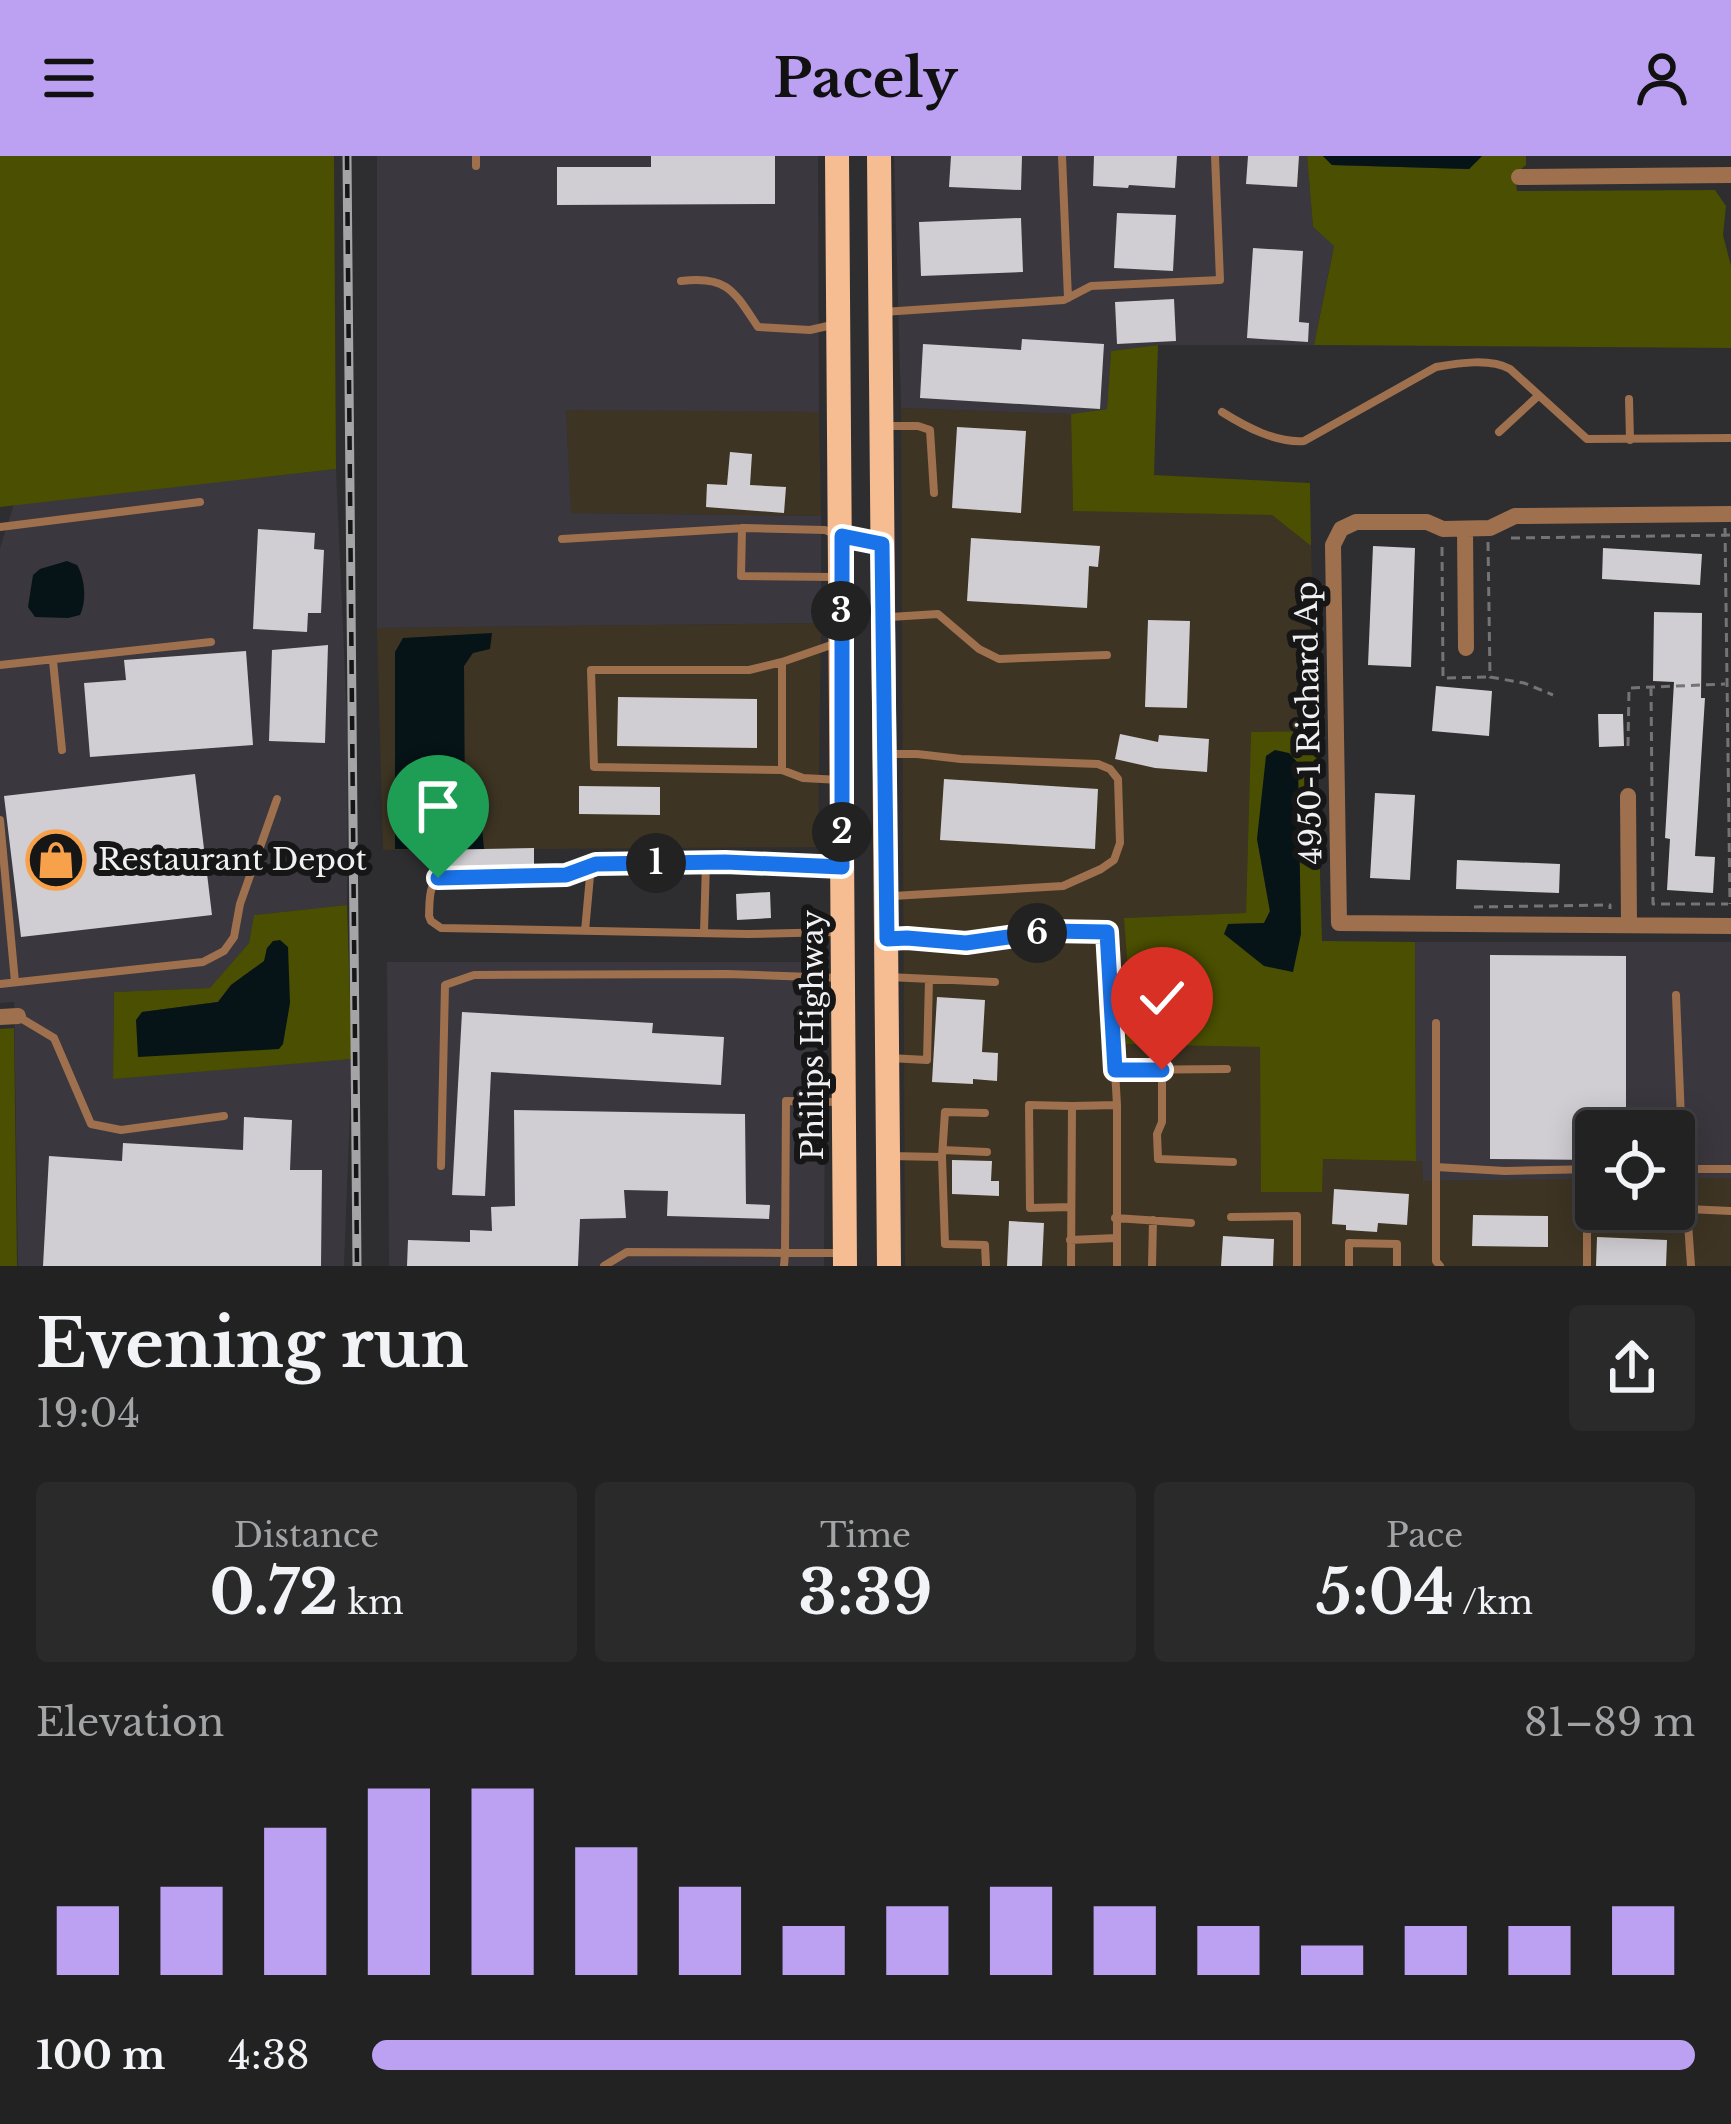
<!DOCTYPE html>
<html lang="en">
<head>
<meta charset="utf-8">
<style>
  body { margin:0; font-family:"Libre Baskerville",serif; background:#2a2a2b; color:#f1f3f6; height:100vh; display:flex; flex-direction:column; font-size:45px; white-space:nowrap }
  * { box-sizing:border-box; margin:0 }
  p { font-size:39px; color:#a2a4a6 }
  .icon { flex:none; width:66px; height:66px; fill:none; stroke:currentColor; stroke-width:2; stroke-linecap:round; stroke-linejoin:round }
  .map { position:relative; height:1110px; overflow:hidden }
  .side { display:flex; flex-direction:column; background:#222223; flex:1 }
  .side>* { flex:none }
  .fabs { position:absolute; left:1575px; top:954px; display:grid; gap:24px }
  .fabs a { display:grid; place-items:center; width:120px; height:120px; border-radius:12px; background:#222223; box-shadow:0 6px 30px #0003,0 0 0 3px #3f3f41; font-size:60px }
  .pin { position:absolute; display:grid; place-items:center; width:102px; height:102px; color:#fff; margin:-123px -51px; border-radius:50% 50% 50% 0; rotate:-45deg; box-shadow:0 0 12px #0007 }
  .pin .icon { rotate:45deg }
  .km { position:absolute; width:60px; height:60px; margin:-30px; border-radius:50%; background:#222; color:#fff; font-size:33px; line-height:60px; text-align:center }
  .round { display:grid; place-items:center; flex:none; width:126px; height:126px; border-radius:12px; background:#2a2a2b }
  .overview { display:flex; align-items:center; justify-content:space-between; height:204px; padding:0 36px }
  h1 { font-size:66px; font-weight:700; line-height:90px }
  .stats { display:grid; grid-template-columns:repeat(3,1fr); gap:18px; height:204px; padding:12px 36px }
  .stats div { display:grid; align-content:center; border-radius:12px; background:#2a2a2b; text-align:center }
  .stats b { font-size:60px; font-weight:700 }
  .stats small { font-size:33px; font-weight:400 }
  .stats p { font-size:33px }
  .chart { height:336px; padding:24px 36px }
  .chart p { display:flex; justify-content:space-between }
  .chart svg { width:100%; height:216px; margin-top:12px; stroke:#bca0f2; stroke-width:6 }
  ul { padding:0 36px; list-style:none; font-size:39px }
  li { display:grid; grid-template-columns:192px 144px 1fr; align-items:center; height:90px }
  li i { height:30px; border-radius:15px; background:#bca0f2 }
  header { display:flex; justify-content:space-between; align-items:center; height:156px; padding:0 36px; background:#bca0f2; color:#111; font-size:54px; font-weight:700 }
  .map>svg:first-child { display:block }
  .commercial { fill:#3d3423 }
  .built { fill:#3a373e }
  .green { fill:#4a4f01; fill-rule:evenodd }
  .water { fill:#061418 }
  .building { fill:#d0ced2 }
  .lines { fill:none; stroke-linecap:round; stroke-linejoin:round }
  .path { stroke:#747375; stroke-width:3; stroke-dasharray:9 6; stroke-linecap:butt }
  .lane { stroke:#9e704e; stroke-width:8 }
  .street { stroke:#9e704e; stroke-width:16 }
  .primary { stroke:#f6bd92; stroke-width:24 }
  .rail-casing { stroke:#a4a3a5; stroke-width:9 }
  .rail { stroke:#161617; stroke-width:4.5; stroke-dasharray:14; stroke-linecap:butt }
  .route-casing { stroke:#fff; stroke-width:24 }
  .route { stroke:#1a73e8; stroke-width:15 }
  .labels { text-anchor:middle; stroke-width:12; stroke-linejoin:round; paint-order:stroke }
  .street-label { font-size:30px; fill:#f1f0f2; stroke:#161617 }
  .poi-label { font-size:30px; fill:#f1f0f2; stroke:#161617; text-anchor:start }
</style>
</head>
<body>
<header><svg class="icon" aria-label="menu" viewBox="0 0 24 24"><path d="M4 6h16M4 12h16M4 18h16"/></svg>Pacely<svg class="icon" aria-label="person" viewBox="0 0 24 24"><circle cx="12" cy="8" r="4"/><path d="M4 21q1-7 8-7t8 7"/></svg></header>
<div class="map">
<svg width="1731" height="1110" viewBox="0 0 1731 1110">
  <rect width="100%" height="100%" fill="#2e2d2f"/>
  <path class="commercial" d="M901,252L1071,258L1073,354L1272,359L1311,390L1316,575L1251,577L1246,757L1125,762L1127,803L1260,890L1322,1003L1422,1005L1423,1025L1596,1022V1053H1674V1021H1731V1110H905Z
    M566,253L819,256L821,360L570,357Z
    M821,467L818,691L383,694L377,472Z"/>
  <path class="built" d="M377,0H818L819,256L566,254L571,357L821,360V467L377,472Z
    M894,0H1307L1313,71L1334,89L1314,189H1158L1111,195L1107,253L1071,258L901,252Z
    M336,313L348,586L347,749L254,759L249,787L211,832L114,836L113,922L352,903L344,1110H18L14,846L0,847V392L14,348Z
    M1415,786H1731V1022H1674V975H1596V1023L1423,1025L1422,1005H1416Z
    M387,806H826L824,1110H389Z"/>
  <path class="green" d="M0,0H334L336,313L0,351Z
    M1307,0H1323L1332,9L1469,13L1482,0H1526V9L1515,18L1517,35L1715,34L1726,50L1723,79L1731,110V192L1314,189L1334,90L1313,71Z
    M1158,189L1154,319L1310,327L1311,390L1272,359L1073,355L1071,258L1107,253L1111,195Z
    M1316,575L1322,785L1415,786L1416,1005L1323,1003L1322,1036H1261L1260,891L1126,888L1127,803L1124,762L1246,757L1251,576ZM1257,682L1292,816L1229,768L1264,767L1270,756Z
    M347,749L352,903L113,923L114,836L210,832L249,787L254,759ZM267,792L279,893L142,856L218,846L231,829L265,805Z
    M14,872L17,1110H0V873Z"/>
  <path class="water" d="M1323,0H1482L1469,13L1332,9Z
    M67,405L77,409C85,422 87,445 80,459L68,462L35,461L28,451L33,419L40,413Z
    M492,477L490,493L473,497L464,510L465,659L482,672L484,693H395V496L403,482Z
    M1275,594L1289,597L1298,607L1301,778L1293,816L1264,810L1224,778L1228,768L1264,767L1270,755L1257,683L1266,600Z
    M280,784L288,791L290,847L283,888L279,893L138,901L136,864L142,856L218,846L231,829L264,805L267,792L273,785Z"/>
  <path class="building" d="M651,0H775V48L557,49V11H651Z
    M951,0H1022L1021,34L949,31Z
    M1094,0H1177L1175,32L1129,29L1128,32L1093,30Z
    M1248,0H1299L1297,31L1246,28Z
    M1117,57L1176,59L1173,115L1114,112Z
    M1021,62L1023,116L921,120L919,66Z
    M1253,92L1303,95L1299,166L1309,167L1308,186L1247,182Z
    M1174,143L1176,185L1117,188L1115,146Z
    M1022,183L1104,188L1100,253L920,242L923,188L1021,194Z
    M957,271L1026,275L1021,357L952,352Z
    M730,296L752,298L750,329L786,331L784,357L706,351L707,328L727,329Z
    M258,373L315,377L314,393L324,394L321,457H308L307,476L253,473Z
    M971,382L1100,390L1098,411L1089,410L1087,452L967,445Z
    M1373,390L1415,392L1411,511L1368,509Z
    M1603,392L1702,398L1700,429L1602,423Z
    M1654,456L1702,457L1701,542H1705L1695,700L1715,701L1713,737L1667,734L1670,683L1665,682L1674,526L1653,525Z
    M1148,464L1190,465L1187,552L1145,551Z
    M328,489L325,587L269,585L272,494Z
    M246,495L253,589L90,601L84,527L126,524L124,504Z
    M1436,530L1492,535L1489,580L1432,575Z
    M618,541L757,543V592L617,590Z
    M1598,558H1623L1624,590L1599,591Z
    M1120,578L1158,586L1159,579L1209,583L1207,616L1155,612L1115,603Z
    M195,618L212,759L21,781L4,640Z
    M944,623L1098,633L1095,693L940,684Z
    M579,630L660,631V659L579,658Z
    M1375,637L1415,639L1410,724L1370,722Z
    M534,692V711L431,714V694Z
    M1457,704L1560,708L1559,737L1456,733Z
    M770,736L771,762L737,764L736,738Z
    M1490,799L1626,800V975H1596V1004L1490,1003Z
    M937,841L985,844L982,896L998,897L997,925L973,923V928L932,926Z
    M462,856L653,867L652,877L724,881L721,929L491,916L485,1040L452,1039Z
    M514,954L745,958L746,1048L770,1049L769,1063L667,1060L668,1035L624,1034L626,1062L580,1063L578,1110H407L408,1084L470,1086V1074L492,1075L491,1051L515,1050Z
    M244,961L292,964L290,1014H322L321,1110H43L49,1000L122,1005L123,987L243,994Z
    M952,1004L992,1005L991,1025H999V1040L952,1038Z
    M1334,1033L1409,1038L1407,1069L1378,1067L1377,1076L1346,1074V1069L1332,1068Z
    M1473,1059L1548,1060V1091L1472,1090Z
    M1009,1065L1044,1067L1042,1110H1007Z
    M1223,1080L1274,1083L1273,1110H1221Z
    M1597,1081L1667,1084L1666,1110H1596Z"/>
  <g class="lines">
    <path class="path" d="M1725,372L1730,748
      M1511,382L1731,379
      M1488,386L1490,521L1524,527L1553,539
      M1442,391L1443,522L1490,521
      M1651,531L1653,748H1728
      M1628,590L1629,532L1725,528
      M1474,751L1610,749V753"/>
    <path class="lane" d="M1062,0L1068,142
      M476,10V0
      M681,125C727,119 734,135 758,171L810,174L832,169
      M883,156L1064,144L1091,130L1220,124L1215,0
      M1629,243L1630,284
      M1222,256C1246,271 1276,287 1304,285L1436,211C1459,207 1490,202 1510,213L1587,283L1731,282
      M883,270H918L930,274L934,337
      M1499,276L1538,240
      M0,371L200,346
      M742,372L741,420L834,421
      M562,383L745,372L825,374L835,378
      M890,461L938,458L979,493L999,503L1107,499
      M834,488L782,506L749,514H591L594,611L782,614L803,622L840,624
      M53,505L62,594
      M0,509L211,486
      M886,598H917L961,603L1098,608L1110,613L1118,623L1120,687L1114,704L1101,713L1063,730L893,740
      M782,614V506
      M0,664L15,826
      M585,775L591,709
      M704,776L706,706
      M838,776L747,778L441,772L431,765L429,760C430,743 427,724 447,720L566,719L595,708L725,706L841,711
      M888,783L907,781L966,787L1050,775L1107,776L1117,949L1072,950L1071,1110
      M888,821L995,826
      M0,828L203,806L224,795L234,781L240,748L277,643
      M1676,839L1683,1013
      M19,861L54,882L91,968L121,974L224,960
      M1436,867V1011
      M889,902L927,904L929,823
      M1115,914L1227,913
      M1162,914V966L1157,978L1158,1003L1233,1006
      M943,994L987,996
      M890,1000L942,1001L945,1088L985,1089L986,1110
      M942,1001L945,956L985,957
      M441,1010L445,829L474,819L727,818L841,822
      M1674,1013H1731
      M1071,1051L1030,1052L1029,949L1072,950
      M1687,1053L1731,1055
      M1231,1061L1297,1060V1110
      M1115,1062L1191,1067
      M1070,1084L1116,1082
      M604,1110L627,1096L785,1097L786,945L837,946
      M784,1110L785,1097H838
      M1117,1110V950
      M1152,1110L1153,1064
      M1349,1110V1087L1397,1088V1110
      M1440,1110L1436,1105V1011L1505,1015L1596,1013
      M1587,1110V1060L1687,1053L1691,1110"/>
    <path class="street" d="M1519,21L1731,19
      M1731,358L1515,360L1490,372L1443,373L1427,366H1356L1341,373L1333,389L1339,767L1731,770
      M1465,373L1466,492
      M842,380L882,388
      M1628,640L1629,769
      M0,861L18,860"/>
    <path class="primary" d="M837,0L845,1110
      M879,0L889,1110"/>
    <defs>
      <path id="rail" d="M347,0L357,1110"/>
    </defs>
    <use href="#rail" class="rail-casing"/>
    <use href="#rail" class="rail"/>
  </g>
  <g class="lines">
    <defs>
      <path id="route" d="M438,722L566,719L596,708L725,706L842,711V380L882,388L887,783L907,782L966,787L1050,775L1107,776L1115,914H1162"/>
    </defs>
    <use href="#route" class="route-casing"/>
    <use href="#route" class="route"/>
  </g>
  <defs>
    <symbol id="shop-ring" viewBox="-11 -11 22 22"><circle r="9.5" fill="#161617" stroke="#f7a14a" stroke-width="1.5"/><path d="M-5-2.5h2.3a2.7 3.5 0 0 1 5.4 0H5L5.5 6h-11ZM-1.5-2.5h3a1.5 2.3 0 0 0-3 0Z" fill="#f7a14a"/></symbol>
  </defs>
  <g fill-rule="evenodd">
    <use href="#shop-ring" x="23" y="671" width="66" height="66"/>
  </g>
  <g class="labels">
    <g class="street-label">
      <text transform="translate(1309 567) rotate(-91)" y="10">4950-1 Richard Ap</text>
      <text transform="translate(813 879) rotate(-90)" y="10">Philips Highway</text>
    </g>
    <g class="poi-label">
      <text x="98" y="714">Restaurant Depot</text>
    </g>
  </g>
</svg>
<div class="fabs">
<a><svg class="icon" aria-label="locate" viewBox="0 0 24 24"><circle cx="12" cy="12" r="6"/><path d="M12 2v4M12 18v4M2 12h4M18 12h4"/></svg></a>
</div>
<div class="pin" style="left:438px;top:722px;background:#1e9e55"><svg class="icon" aria-label="arrive" viewBox="0 0 24 24"><path d="M6 21V4h12l-3 4 3 4H6"/></svg></div>
<div class="pin" style="left:1162px;top:914px;background:#d93025"><svg class="icon" aria-label="check" viewBox="0 0 24 24"><path d="M5 12l5 5 9-10"/></svg></div>
<b class="km" style="left:656px;top:707px">1</b>
<b class="km" style="left:842px;top:676px">2</b>
<b class="km" style="left:841px;top:455px">3</b>
<b class="km" style="left:1037px;top:777px">6</b>
</div>
<section class="side">
<div class="overview"><div><h1>Evening run</h1><p>19:04</p></div><a class="round"><svg class="icon" aria-label="share" viewBox="0 0 24 24"><path d="M12 15V3M7 8l5-5 5 5M5 13v7h14v-7"/></svg></a></div>
<div class="stats">
<div><p>Distance</p><b>0.72<small> km</small></b></div>
<div><p>Time</p><b>3:39</b></div>
<div><p>Pace</p><b>5:04<small> /km</small></b></div>
</div>
<div class="chart"><p><span>Elevation</span>81–89 m</p>
<svg viewBox="0 0 160 44" preserveAspectRatio="none"><path d="M5 44V30M15 44V26M25 44V14M35 44V6M45 44V6M55 44V18M65 44V26M75 44V34M85 44V30M95 44V26M105 44V30M115 44V34M125 44V38M135 44V34M145 44V34M155 44V30"/></svg>
</div>
<ul>
<li><b>100 m</b>4:38<i style="width:100%"></i></li>
</ul>
</section>
</body>
</html>
